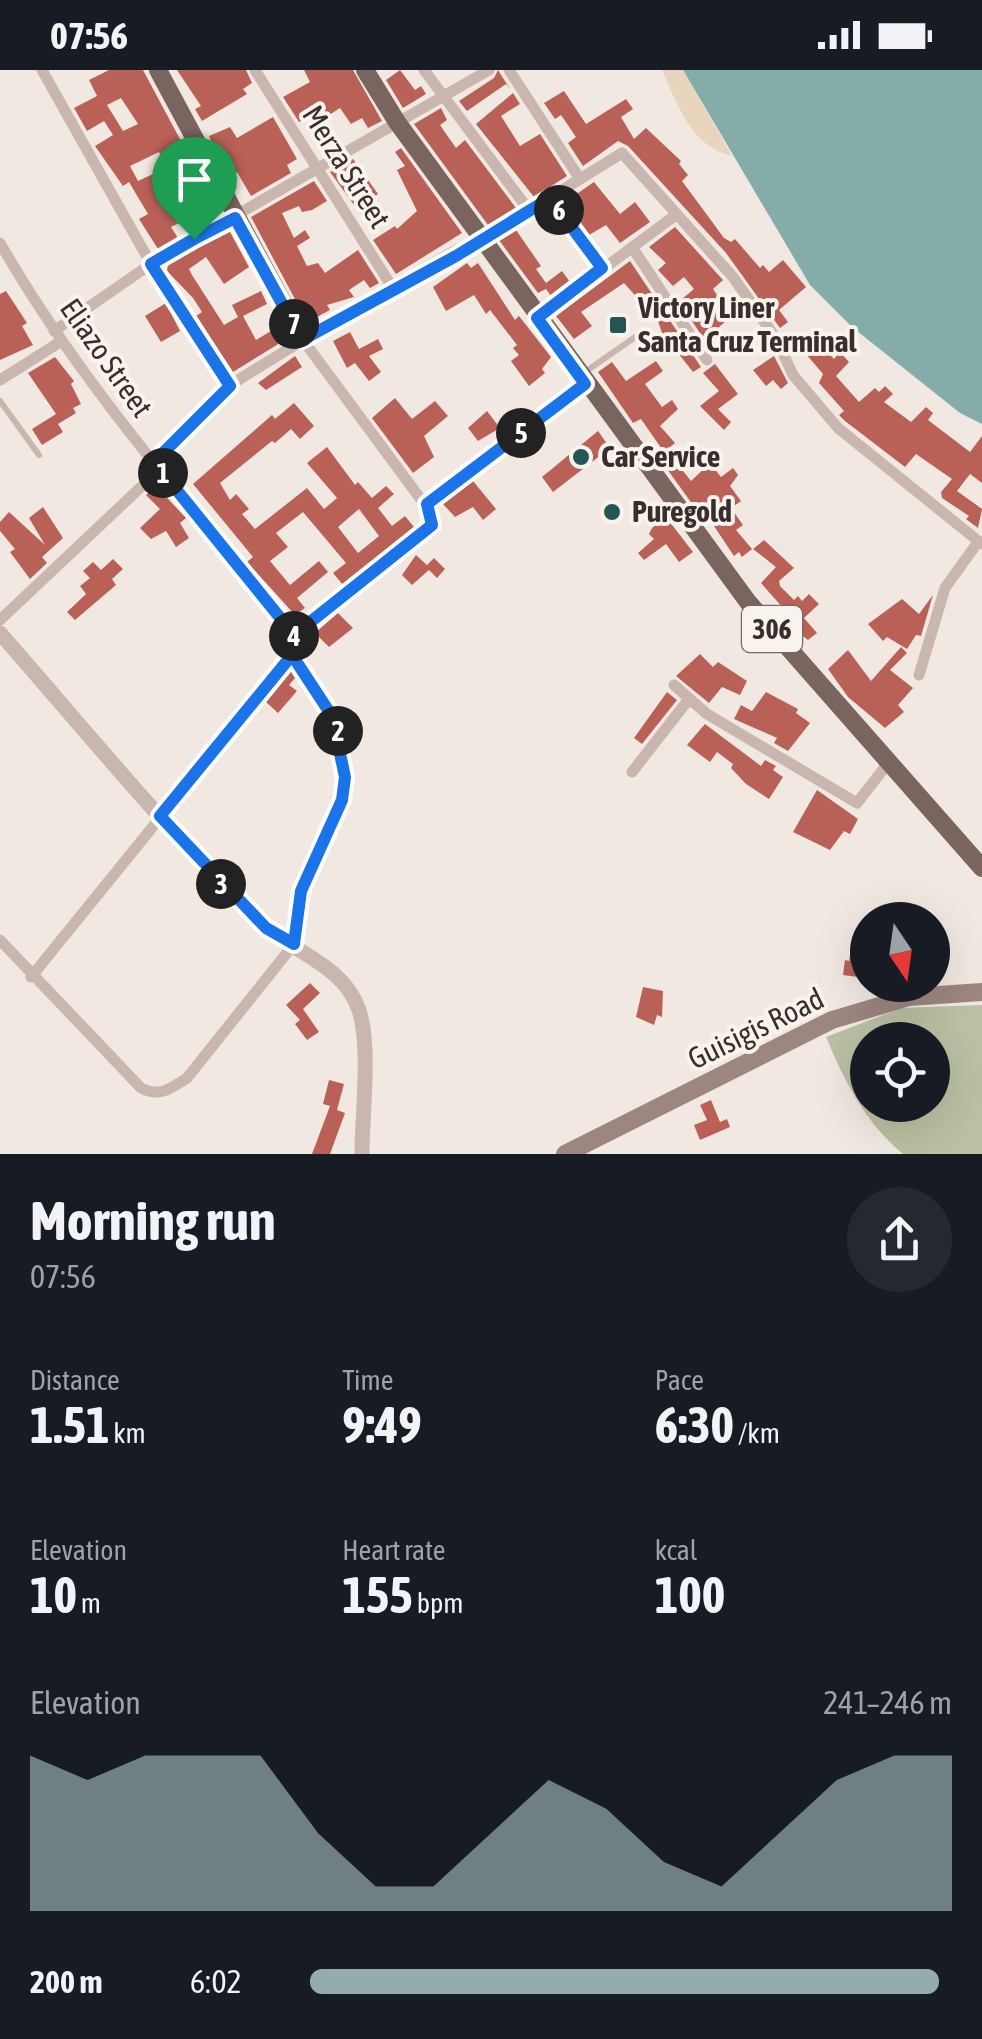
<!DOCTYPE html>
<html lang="en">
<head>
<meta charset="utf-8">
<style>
  body { margin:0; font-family:"Asap Condensed",sans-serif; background:#242831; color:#f1f3f6; height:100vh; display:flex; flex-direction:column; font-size:38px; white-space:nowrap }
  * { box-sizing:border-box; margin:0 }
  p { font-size:32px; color:#9ea1a6 }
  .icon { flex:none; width:55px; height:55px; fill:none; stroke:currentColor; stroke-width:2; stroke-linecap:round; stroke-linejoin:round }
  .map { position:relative; height:1084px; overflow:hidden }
  .details { display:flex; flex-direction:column; background:#171b24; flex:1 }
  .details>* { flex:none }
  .needle { width:65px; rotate:167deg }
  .buttons { position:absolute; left:850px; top:832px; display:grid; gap:20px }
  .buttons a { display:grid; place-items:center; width:100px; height:100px; border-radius:50%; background:#171b24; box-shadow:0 10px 40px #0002; font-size:50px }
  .pin { position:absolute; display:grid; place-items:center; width:85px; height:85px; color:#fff; margin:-102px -42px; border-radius:50% 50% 50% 0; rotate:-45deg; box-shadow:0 0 10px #0007 }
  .pin .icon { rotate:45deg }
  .km { position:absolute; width:50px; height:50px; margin:-25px; border-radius:50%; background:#222; color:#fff; font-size:28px; line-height:50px; text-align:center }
  .round { display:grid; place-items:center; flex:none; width:105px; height:105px; border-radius:52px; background:#242831 }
  .headline { display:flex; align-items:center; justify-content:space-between; height:170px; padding:0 30px }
  h1 { font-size:55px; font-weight:700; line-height:75px }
  .figures { display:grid; grid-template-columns:repeat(3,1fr); gap:15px; height:170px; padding:10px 30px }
  .figures div { display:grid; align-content:center }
  .figures b { font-size:50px; font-weight:700 }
  .figures small { font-size:28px; font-weight:400 }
  .figures p { font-size:28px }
  .chart { height:280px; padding:20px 30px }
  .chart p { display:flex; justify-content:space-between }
  .chart svg { width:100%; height:180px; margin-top:10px; fill:#95acad; opacity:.7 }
  ul { padding:0 30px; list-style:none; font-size:32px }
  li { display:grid; grid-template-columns:160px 120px 1fr; align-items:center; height:75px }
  li i { height:25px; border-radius:12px; background:#95acad }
  .status { display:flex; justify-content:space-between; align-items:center; height:70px; padding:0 50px; background:#171b24; direction:ltr }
  .status svg { height:28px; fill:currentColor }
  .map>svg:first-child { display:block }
  .green { fill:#bac0a3; fill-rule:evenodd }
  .sand { fill:#e9d4bd }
  .water { fill:#84aca8 }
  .building { fill:#ba6157; fill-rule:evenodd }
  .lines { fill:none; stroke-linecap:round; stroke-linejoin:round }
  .service { stroke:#c9b7af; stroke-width:6 }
  .minor { stroke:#c9b7af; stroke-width:11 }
  .tertiary { stroke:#c9b7af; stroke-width:15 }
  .secondary { stroke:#9d8680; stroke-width:18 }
  .primary { stroke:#79645f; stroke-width:18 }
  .route-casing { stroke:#fff; stroke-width:20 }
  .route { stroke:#1a73e8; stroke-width:12 }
  .poi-dot { fill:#255653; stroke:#f9f3ee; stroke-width:4 }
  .labels { text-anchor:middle; stroke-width:8; stroke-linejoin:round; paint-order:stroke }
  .shield { fill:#f9f3ee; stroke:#736966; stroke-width:2.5 }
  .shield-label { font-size:28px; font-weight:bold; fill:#392e2c }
  .street-label { font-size:30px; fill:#392e2c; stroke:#f9f3ee }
  .poi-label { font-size:30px; font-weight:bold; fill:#392e2c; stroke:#f9f3ee; text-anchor:start }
</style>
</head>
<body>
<div class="status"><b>07:56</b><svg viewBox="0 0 49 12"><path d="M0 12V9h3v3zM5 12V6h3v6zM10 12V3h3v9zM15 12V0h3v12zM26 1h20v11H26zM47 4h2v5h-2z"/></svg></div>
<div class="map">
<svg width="982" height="1084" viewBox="0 0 982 1084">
  <rect width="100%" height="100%" fill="#f2e8e2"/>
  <path class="green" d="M982,935V1084H903C864,1051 845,1012 826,967L901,938ZM868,970H932V1035H868Z"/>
  <path class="sand" d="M662,0H683L732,86C691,76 678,36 662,0Z"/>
  <path class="water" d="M683,0H982V354L960,343L852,257L810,215Z"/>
  <path class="building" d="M109,0H143L220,144L202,154L197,144L171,157L178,168L158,179L139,149L148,144L129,112L123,116L95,76L113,65L104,51L87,61L74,38L97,26L89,10ZM121,28L138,54L123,61L107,35ZM159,82L166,98L138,111L130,96Z
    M177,0H246L252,13L243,19L247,24L202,51L195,39L201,36Z
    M304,0H353L382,51L368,58L362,48L351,54L340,38L326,47L323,41L299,52L283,27L310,12Z
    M400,0L415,20L421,16L426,24L403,38L386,10Z
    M498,0L510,19L506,14L467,41L459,31L494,8Z
    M564,21L586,54L626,29L633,39L621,47L634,69L646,58L681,91L679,94L688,105L682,111L724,168L731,172L735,169L760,198L763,195L769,202L783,190L806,217L779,240L788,252L780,258L726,183L628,76L618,71L583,96L568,73L576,67L561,45L555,49L544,33Z
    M513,23L520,34L501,46L520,76L540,64L567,106L534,127L476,54Z
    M441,38L447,50L440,55L456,78L465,70L516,138L488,155L414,54Z
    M273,47L297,89L287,95L291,103L251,126L237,102L230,107L224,96L230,92L221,76L215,79L209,66L230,57L237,68Z
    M401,78L462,163L396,204L373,170L395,156L397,159L417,141L397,100L405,96L395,82Z
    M353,89L378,124L366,132L377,147L368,154L330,102Z
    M314,111L327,131L312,140L302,142L299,136L282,143L294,168L305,160L310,168L297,176L307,196L318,193L325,203L358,180L379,213L370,218L364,210L349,220L354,227L327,235L330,240L315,248L312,242L304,246L251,147Z
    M594,112L620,144L635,132L650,152L620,173L606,155L589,165L565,132Z
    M675,157L723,210L713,219L726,238L733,232L739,240L719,257L724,264L707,274L683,237L686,234L682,229L694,219L684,207L673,216L658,200L666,193L649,177Z
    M229,160L249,197L224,214L206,187L189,199L192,205L224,255L238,247L232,235L261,221L267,234L243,246L256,270L281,255L288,268L233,302L196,246L202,242L193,228L167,201L168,195Z
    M516,160L541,196L536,199L546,213L562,201L570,212L551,226L546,219L538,223L499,170Z
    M630,191L701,297L693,302L662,263L658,251L624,213L581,242L592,256L574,269L556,246Z
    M467,193L471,198L478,193L515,250L519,246L551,287L542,299L545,303L529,316L511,291L519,285L513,278L517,275L490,240L486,244L474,225L446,241L433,217Z
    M6,221L27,253L22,256L33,275L0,290V224Z
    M166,233L180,261L161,272L145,246Z
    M350,262L359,279L378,269L383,279L369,286L381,302L369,311L355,293L347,298L333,271Z
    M810,270L819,281L825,279L834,289L840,282L849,292L836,306L859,332L875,318L879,322L885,316L893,324L884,332L911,352L926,337L933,343L928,350L970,382L982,366V413L970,404L957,421L982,439L978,458L966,449L969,446L942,428L941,422L952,409L916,384L905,397L845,351L839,345L844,341L819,313L823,304L800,277Z
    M295,286L302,297L266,320L258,313Z
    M774,286L788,313L781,319L773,310L766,316L753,300Z
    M55,287L74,311L71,314L81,334L73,338L76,343L58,354L63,362L42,375L32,359L56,344L28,303Z
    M656,291L663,301L645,314L662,337L672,330L678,339L660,356L675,373L664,382L641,349L633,353L598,302L612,292L626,311Z
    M715,294L738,324L718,339L731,352L724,360L700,336L719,321L703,303Z
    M395,328L412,349L435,331L448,346L424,366L434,387L413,403L372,348Z
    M294,333L314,356L300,369L291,359L275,373L272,371L220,413L230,430L236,424L249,439L242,444L255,459L307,418L324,439L337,428L307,393L327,377L355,415L358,412L372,428L386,416L394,424L378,438L392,456L405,446L414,457L343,515L333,503L346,493L303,442L276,463L288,477L270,491L290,515L319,491L328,502L297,528L305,538L295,545L247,492L253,487L193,414L272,345L275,349ZM359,439L379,466L358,483L338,457Z
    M487,341L500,358L478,371L468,358Z
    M598,361L610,378L553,422L542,407Z
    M676,392L691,411L710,393L721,407L733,398L738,405L730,416L741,431L731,438L743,455L736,460L752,479L742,487L739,482L734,486L710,450L706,453L667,399Z
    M473,411L496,439L483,450L473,437L455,447L443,434Z
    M156,416L186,448L180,453L189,468L176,477L166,461L151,469L140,458L160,439L146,425Z
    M43,437L63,468L42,487L47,493L30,509L10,482L15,479L0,461V452L9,442L45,475L29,448Z
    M666,447L693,482L679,492L666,474L644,490L638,483L654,469L649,464L652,458Z
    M764,470L794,498L779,511L780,516L794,530L798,526L802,531L809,524L819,534L804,548L817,563L808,570L777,546L784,539L761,513L776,497L753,479Z
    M416,485L427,495L434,488L445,499L437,508L429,500L412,515L402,505Z
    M113,489L123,499L112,509L116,515L75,550L67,542L86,524L80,516L90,508L83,501L93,492L101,500Z
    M933,525L921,566L916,565L907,579L887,567L883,571L868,554L902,529L919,544Z
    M338,543L353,558L329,577L315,563Z
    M901,577L907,583L890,600L913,618L898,635L904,642L885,658L848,627L828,599L848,580L871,611Z
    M700,584L713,597L718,592L747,611L740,625L722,617L709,633L676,606Z
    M291,601L295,608L289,615L297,621L278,643L266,632Z
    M667,622L677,630L642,674L634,668Z
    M766,622L798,639L796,643L810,653L788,681L774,673L777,668L734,649L741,635L752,641Z
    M705,654L761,696L765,690L776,696L773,700L783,707L769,729L746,714L731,698L733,694L717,682L710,692L687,675Z
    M817,720L858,749L850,764L844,761L830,780L793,762Z
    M866,850L867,891L860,890L858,907L843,905L845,890L849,891L851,880L856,881Z
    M310,913L320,923L303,939L319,962L307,970L295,954L300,950L286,935Z
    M643,917L663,921L662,947L657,945L654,955L636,947Z
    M329,1010L344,1014L337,1040L345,1043L330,1084H312L330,1036L323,1034Z
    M711,1030L720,1052L727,1049L730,1057L700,1070L694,1055L707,1050L700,1035Z"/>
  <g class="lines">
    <path class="service" d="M585,302L641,263
      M0,331L39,385"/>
    <path class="minor" d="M42,0L151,194L230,315
      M255,0L394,220
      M424,0L528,139
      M509,0L580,109
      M550,128L602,198
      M482,170L622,83L733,207L777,270L793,305L838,358L982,474
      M0,173C82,316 191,437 295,565
      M632,177L707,290
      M537,248L677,144
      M54,261L151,194L489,0
      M0,310L60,272
      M155,392L230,315L303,270L434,447L432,455L295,565
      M427,434L585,314
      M0,550L160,399
      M919,605L945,518L978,472
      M674,615L707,644L857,733L889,692
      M632,702L689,629
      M0,870L141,1018C160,1028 171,1018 187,1008L294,874L301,821L342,729L345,707L338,661L292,585
      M31,907L292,585L295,565"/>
    <path class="tertiary" d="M0,563C85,660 167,761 259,851C290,882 343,893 359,940C371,977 362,1044 362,1084"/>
    <path class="secondary" d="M565,1084L832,950L909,927L982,922"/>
    <path class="primary" d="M158,0L303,270L482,170
      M365,0L397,52L748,532L982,798"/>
  </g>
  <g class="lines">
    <defs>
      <path id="route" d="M194,169L151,194L230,316L154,392L294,565L292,585L332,646L345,707L342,730L301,821L294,874L266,858L160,746L292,585L294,565L432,455L427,434L585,314L537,248L602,198L550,128L456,186L302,270L235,148L194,169"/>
    </defs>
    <use href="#route" class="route-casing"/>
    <use href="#route" class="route"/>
  </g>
  <g class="poi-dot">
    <rect x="608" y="245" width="20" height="20" rx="5"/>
    <circle cx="581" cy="387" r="10"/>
    <circle cx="612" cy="442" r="10"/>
  </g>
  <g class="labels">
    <rect class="shield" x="742" y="536" width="60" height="46" rx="8"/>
    <g class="shield-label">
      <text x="772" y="569">306</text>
    </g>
    <g class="street-label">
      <text transform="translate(346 97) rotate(58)" y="10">Merza Street</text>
      <text transform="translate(106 288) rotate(55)" y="10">Eliazo Street</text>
      <text transform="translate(756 959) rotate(-26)" y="10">Guisigis Road</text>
    </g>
    <g class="poi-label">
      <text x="638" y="248">Victory Liner<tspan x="638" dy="34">Santa Cruz Terminal</tspan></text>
      <text x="601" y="397">Car Service</text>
      <text x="632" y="452">Puregold</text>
    </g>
  </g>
</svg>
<div class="buttons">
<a><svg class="needle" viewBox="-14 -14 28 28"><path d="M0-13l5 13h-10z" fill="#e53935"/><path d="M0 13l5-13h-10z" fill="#9ea1a6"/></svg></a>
<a><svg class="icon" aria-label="locate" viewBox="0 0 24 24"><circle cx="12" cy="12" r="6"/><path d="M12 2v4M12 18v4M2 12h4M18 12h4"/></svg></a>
</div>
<div class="pin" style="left:194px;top:169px;background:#1e9e55"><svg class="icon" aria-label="arrive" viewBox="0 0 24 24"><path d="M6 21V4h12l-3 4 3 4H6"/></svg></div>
<b class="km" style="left:163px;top:403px">1</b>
<b class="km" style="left:338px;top:661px">2</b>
<b class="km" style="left:221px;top:814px">3</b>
<b class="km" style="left:294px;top:566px">4</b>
<b class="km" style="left:521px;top:363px">5</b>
<b class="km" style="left:559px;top:140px">6</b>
<b class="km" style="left:294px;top:254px">7</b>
</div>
<section class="details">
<div class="headline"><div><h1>Morning run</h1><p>07:56</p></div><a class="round"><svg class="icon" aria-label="share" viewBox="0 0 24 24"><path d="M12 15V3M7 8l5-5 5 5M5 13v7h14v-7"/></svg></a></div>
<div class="figures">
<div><p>Distance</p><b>1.51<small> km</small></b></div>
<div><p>Time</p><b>9:49</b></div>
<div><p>Pace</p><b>6:30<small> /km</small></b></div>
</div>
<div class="figures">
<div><p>Elevation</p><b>10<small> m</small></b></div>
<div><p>Heart rate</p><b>155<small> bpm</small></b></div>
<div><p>kcal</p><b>100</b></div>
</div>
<div class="chart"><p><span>Elevation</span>241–246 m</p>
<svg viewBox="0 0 160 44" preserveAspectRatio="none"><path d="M0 44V6L10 12L20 6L30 6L40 6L50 25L60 38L70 38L80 25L90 12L100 19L110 32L120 38L130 25L140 12L150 6L160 6V44z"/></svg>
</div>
<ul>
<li><b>200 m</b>6:02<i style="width:98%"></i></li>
</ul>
</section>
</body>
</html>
